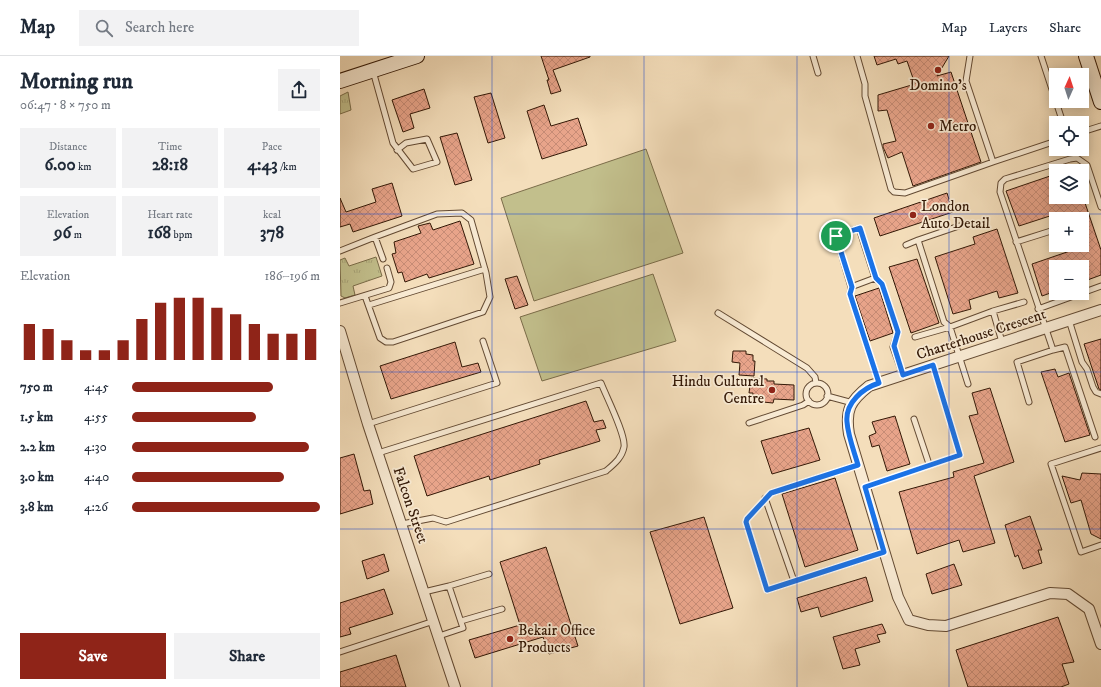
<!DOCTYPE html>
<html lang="en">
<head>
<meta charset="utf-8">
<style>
  body { margin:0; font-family:"IM FELL DW Pica",serif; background:#f2f2f3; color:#1f2937; height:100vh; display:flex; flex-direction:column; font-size:15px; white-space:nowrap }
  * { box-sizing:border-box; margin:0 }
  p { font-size:13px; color:#747a83 }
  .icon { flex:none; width:22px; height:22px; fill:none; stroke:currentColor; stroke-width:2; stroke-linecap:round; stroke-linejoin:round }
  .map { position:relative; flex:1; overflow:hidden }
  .panel { display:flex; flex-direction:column; background:#fff; width:340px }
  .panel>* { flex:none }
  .needle { width:26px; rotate:3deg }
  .buttons { position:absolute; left:709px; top:12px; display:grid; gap:8px }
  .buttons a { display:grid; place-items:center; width:40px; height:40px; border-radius:0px; background:#fff; box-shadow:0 2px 10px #0003; font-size:20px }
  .pin { position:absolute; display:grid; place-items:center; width:34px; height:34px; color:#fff; margin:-17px; border:2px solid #fff; border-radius:50%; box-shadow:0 1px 4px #0007 }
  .round { display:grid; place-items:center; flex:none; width:42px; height:42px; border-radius:0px; background:#f2f2f3 }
  .head { display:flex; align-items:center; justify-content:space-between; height:68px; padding:0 20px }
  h1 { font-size:22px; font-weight:700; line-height:30px }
  .stats { display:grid; grid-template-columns:repeat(3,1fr); gap:6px; height:68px; padding:4px 20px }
  .stats div { display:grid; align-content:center; border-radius:0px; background:#f2f2f3; text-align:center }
  .stats b { font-size:17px; font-weight:700 }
  .stats small { font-size:11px; font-weight:400 }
  .stats p { font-size:11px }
  .chart { height:112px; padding:8px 20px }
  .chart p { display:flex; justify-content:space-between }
  .chart svg { width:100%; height:72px; margin-top:4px; stroke:#8f2418; stroke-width:6 }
  .button { display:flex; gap:8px; margin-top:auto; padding:8px 20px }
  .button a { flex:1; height:46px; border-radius:0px; background:#8f2418; color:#fff; font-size:16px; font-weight:700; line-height:46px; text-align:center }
  .button a+a { background:#f2f2f3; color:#1f2937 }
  ul { padding:0 20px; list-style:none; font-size:13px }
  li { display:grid; grid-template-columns:64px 48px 1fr; align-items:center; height:30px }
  li i { height:10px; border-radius:5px; background:#8f2418 }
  header { display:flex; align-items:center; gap:24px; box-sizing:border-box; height:56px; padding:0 20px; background:#fff; border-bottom:1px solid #e0e1e3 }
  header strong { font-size:19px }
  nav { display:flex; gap:22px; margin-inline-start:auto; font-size:14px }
  .search { width:280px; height:36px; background:#f2f2f3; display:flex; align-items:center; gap:10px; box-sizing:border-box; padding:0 14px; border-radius:0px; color:#747a83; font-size:15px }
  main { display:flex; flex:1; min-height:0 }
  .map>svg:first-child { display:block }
  .grass { fill:url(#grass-tufts); stroke:#7a6c49 }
  .pitch { fill:#c2bf8c; stroke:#7a6c49 }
  .building { fill:url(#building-cross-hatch); stroke:#331806 }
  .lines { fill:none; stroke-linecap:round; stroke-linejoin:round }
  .service-casing { stroke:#634a33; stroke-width:7 }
  .minor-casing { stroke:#634a33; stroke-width:12 }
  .secondary-casing { stroke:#331806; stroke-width:16 }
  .service { stroke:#f8ead3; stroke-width:5 }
  .minor { stroke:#f8ead3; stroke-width:10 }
  .secondary { stroke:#f8ead3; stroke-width:14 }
  .route-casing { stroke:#fff; stroke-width:8 }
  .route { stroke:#1a73e8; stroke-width:5 }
  .grid { fill:none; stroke:#1d4ed8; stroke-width:1; stroke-opacity:0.55 }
  .poi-dot { fill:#8f2418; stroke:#f8ead3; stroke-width:1.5 }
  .labels { text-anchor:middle; stroke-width:3.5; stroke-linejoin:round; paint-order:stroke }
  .poi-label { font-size:15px; fill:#331806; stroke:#f8ead3; text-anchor:start }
  .street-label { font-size:15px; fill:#331806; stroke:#f8ead3 }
</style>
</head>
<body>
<header>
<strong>Map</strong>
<div class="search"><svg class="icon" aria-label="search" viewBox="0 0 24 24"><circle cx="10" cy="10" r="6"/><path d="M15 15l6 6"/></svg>Search here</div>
<nav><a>Map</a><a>Layers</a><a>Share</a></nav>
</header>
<main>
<section class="panel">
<div class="head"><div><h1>Morning run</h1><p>06:47 · 8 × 750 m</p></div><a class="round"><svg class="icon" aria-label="share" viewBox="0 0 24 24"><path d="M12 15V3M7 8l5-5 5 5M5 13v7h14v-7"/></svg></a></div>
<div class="stats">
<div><p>Distance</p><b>6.00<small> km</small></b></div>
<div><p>Time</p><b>28:18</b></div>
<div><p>Pace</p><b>4:43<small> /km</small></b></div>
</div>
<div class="stats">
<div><p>Elevation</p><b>96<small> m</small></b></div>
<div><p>Heart rate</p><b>168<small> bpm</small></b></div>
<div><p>kcal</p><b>378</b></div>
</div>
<div class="chart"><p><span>Elevation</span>186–196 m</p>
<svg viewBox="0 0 160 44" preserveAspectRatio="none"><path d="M5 44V22M15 44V25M25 44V32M35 44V38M45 44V38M55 44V32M65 44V19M75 44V9M85 44V6M95 44V6M105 44V12M115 44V16M125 44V22M135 44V28M145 44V28M155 44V25"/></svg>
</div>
<ul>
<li><b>750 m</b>4:45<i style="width:75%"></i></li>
<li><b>1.5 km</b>4:55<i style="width:66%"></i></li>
<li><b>2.2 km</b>4:30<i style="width:94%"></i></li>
<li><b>3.0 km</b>4:40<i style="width:81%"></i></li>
<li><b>3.8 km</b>4:26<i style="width:100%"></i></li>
</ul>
<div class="button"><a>Save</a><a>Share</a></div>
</section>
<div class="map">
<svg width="761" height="631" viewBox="0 0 761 631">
  <defs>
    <pattern id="grass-tufts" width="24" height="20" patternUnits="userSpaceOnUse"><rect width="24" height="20" fill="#c2bf8c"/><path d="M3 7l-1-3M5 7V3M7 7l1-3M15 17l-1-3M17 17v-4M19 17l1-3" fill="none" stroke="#a7a377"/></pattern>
    <pattern id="building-cross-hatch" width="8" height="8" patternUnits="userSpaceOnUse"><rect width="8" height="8" fill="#e8a48a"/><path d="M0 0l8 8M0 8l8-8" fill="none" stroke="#c78c76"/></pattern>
  </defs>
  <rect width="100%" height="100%" fill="#f4debb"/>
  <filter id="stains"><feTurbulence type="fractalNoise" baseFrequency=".005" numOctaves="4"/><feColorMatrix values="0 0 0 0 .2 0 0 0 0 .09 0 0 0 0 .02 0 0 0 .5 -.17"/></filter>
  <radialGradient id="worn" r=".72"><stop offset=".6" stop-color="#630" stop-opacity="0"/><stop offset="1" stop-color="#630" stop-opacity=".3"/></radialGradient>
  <path class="grass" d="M8,36L11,54L0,58V40Z
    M36,201L42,220L13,230L15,239L5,242L1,240L0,204L5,202L9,210Z"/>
  <path class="pitch" d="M306,93L343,197L194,245L161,142Z
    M313,218L336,285L202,325L180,261Z"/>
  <path class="building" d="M201,0H250V1L213,14L221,35L211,38L207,24H209Z
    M534,0H609L597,20L611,16L641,106L573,130L562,96L548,102L543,91V88L556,85L547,54L538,55V39L575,28L567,5L558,8L556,3L537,9Z
    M84,33L90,52L70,58L74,72L63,76L52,44Z
    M151,37L165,82L148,87L134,41Z
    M204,49L211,70L238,62L247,89L202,103L187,55Z
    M117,77L132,124L115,129L100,81Z
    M716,118V141H743L761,194V219L742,226V211H716V235L702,240L692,208L730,195L729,189H742V163H720L719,157L679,170L666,135Z
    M52,127L62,160L13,176L10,168L0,171V142L6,156L36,146L32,133Z
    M607,137L613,156L540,180L534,162Z
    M120,165L134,208L89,222L87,218L65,226L62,216L58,217L52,198L56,197L54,186L81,177L78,170L90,167L93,174Z
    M657,173L678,237L659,242L657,235L629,244L631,253L613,258L595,201L635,188L633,181Z
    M577,203L599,267L571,277L549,211Z
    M177,220L188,249L175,253L165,223Z
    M539,232L553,277L530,285L515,240Z
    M761,283V334L759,333L744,288Z
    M115,286L122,311L138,307L141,316L51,343L40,310Z
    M393,295H406V298L413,299V305H415L414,320L399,319L400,307L392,306Z
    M715,313L718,321L729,317L750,379L725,386L701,316Z
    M411,322L427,323V325H434V328L454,329V344L434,343L433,347L413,345V337H409Z
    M650,332L674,406L634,420L655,487L623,496L619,484L577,498L559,436L614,421L613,416L644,407L629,360L638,358L632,337Z
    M246,345L254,366L263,364L266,372L256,374L260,385L199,404L200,408L150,424L149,420L87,440L74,400Z
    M555,360L570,408L547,415L539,389L532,391L529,380L536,377L532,366Z
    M469,372L480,404L432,418L421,385Z
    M14,398L24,435L30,434L33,448L0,458V402Z
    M742,417L761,418V483L751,478L741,444L731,447L722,420L740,424Z
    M495,422L518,494L465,511L442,438Z
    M690,460L702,494H698L702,507L683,513L678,499L675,501L665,469Z
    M364,461L393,552L340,568L310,476Z
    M206,491L238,590L209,598L203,581L135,602L129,584L180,569L160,506Z
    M44,498L49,515L27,523L22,505Z
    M614,508L622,529L592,538L586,518Z
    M526,521L533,545L481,561L478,551L461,556L457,542Z
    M44,533L53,558L9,572L11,578L0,581V547Z
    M718,561L734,606L722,608L729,628L721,631H628L616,594Z
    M542,568L546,577L537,579L540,586L515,593L520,609L503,613L493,581Z
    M56,599L66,631H0V616Z"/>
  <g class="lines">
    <defs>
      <path id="service" d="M473,0L478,17
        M517,0L525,28V40L551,133L554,136L565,137L653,106
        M630,0L626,25L653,106L716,85
        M701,0L723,67
        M33,15L53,87L73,113L97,106L87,83L66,87L57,94
        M742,76L761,70
        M619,170L578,184L604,266L610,271L628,328
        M676,186L711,175
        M566,189L578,184
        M0,195L35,181L43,203
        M511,231L535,222
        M25,240L40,282L46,286H53L143,256L150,241L146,217L131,164L122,157L97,158L35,181
        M0,247L49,232L51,226L47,212
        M29,249L145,213
        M698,253L761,230
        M653,255L684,246
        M378,257L467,312L475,321L476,327
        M729,264L742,306L747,313L753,331L756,336L761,338
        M575,281L610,271L653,255L662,286
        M713,294L725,291L755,381
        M539,327L510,238L511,231L496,180L519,172L535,222L542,228L558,276L553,291L563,319
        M466 338a11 11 0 1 1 22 0a11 11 0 1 1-22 0Z
        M487,340L513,347
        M689,346L677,306L713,294L660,136L661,127L665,123L730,103L737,102L747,109L761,151
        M574,363L589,408
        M409,367L463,349L469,345
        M28,368L157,327L143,285
        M761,392L711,408L741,496L761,489
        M38,397L261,327C266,340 286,379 284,391C282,402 274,408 266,415L106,466L93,462L62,468
        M518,409L431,437L407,463L406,466L427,534L544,496
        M525,431L620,399L593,309
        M425,442L454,525
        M109,530L149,518
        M84,536L109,530L123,572L99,580
        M121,565L162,553
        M0,596L94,565"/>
      <path id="minor" d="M761,254L529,330C510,345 505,354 509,378L558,541L569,564L588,569L606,570L710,537L728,538L749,553L761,588
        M0,275L28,368L115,631"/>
      <path id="secondary" d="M746,0L761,46
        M0,25L77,0"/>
    </defs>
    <use href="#service" class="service-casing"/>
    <use href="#minor" class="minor-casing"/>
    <use href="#secondary" class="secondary-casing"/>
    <use href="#service" class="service"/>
    <use href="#minor" class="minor"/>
    <use href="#secondary" class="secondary"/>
  </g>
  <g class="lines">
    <defs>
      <path id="route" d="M520,172L536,222L542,228L558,276L554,290L563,319L593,309L620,399L525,431L544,496L427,534L406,466L407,463L431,437L518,409C514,395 508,380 507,366C505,347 523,332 539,327L510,238L512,231L496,180Z"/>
    </defs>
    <use href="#route" class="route-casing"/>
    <use href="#route" class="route"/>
  </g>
  <path class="grid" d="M152,0V631M304,0V631M457,0V631M609,0V631M0,158H761M0,316H761M0,473H761"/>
  <g class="poi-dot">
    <circle cx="598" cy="14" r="4"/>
    <circle cx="591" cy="70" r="4"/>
    <circle cx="573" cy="159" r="4"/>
    <circle cx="432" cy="334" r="4"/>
    <circle cx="170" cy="583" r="4"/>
  </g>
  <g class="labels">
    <g class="poi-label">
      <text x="598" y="34" text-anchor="middle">Domino's</text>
      <text x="599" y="75">Metro</text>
      <text x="581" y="155">London<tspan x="581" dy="17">Auto Detail</tspan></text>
      <text x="424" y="330" text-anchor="end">Hindu Cultural<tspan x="424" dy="17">Centre</tspan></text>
      <text x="178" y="579">Bekair Office<tspan x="178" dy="17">Products</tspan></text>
    </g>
    <g class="street-label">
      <text transform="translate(641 278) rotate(-18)" y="5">Charterhouse Crescent</text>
      <text transform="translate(71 449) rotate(71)" y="5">Falcon Street</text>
    </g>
  </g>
  <rect width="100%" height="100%" filter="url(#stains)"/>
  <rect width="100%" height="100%" fill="url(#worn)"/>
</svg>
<div class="buttons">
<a><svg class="needle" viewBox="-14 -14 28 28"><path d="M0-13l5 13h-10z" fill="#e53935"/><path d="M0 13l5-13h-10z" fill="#747a83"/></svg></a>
<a><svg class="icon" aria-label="locate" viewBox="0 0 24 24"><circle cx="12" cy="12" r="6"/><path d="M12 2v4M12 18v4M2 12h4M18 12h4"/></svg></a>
<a><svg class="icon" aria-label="layers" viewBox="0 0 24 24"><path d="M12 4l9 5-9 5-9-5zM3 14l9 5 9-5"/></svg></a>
<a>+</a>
<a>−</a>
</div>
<div class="pin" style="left:496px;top:180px;background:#1e9e55"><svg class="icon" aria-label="arrive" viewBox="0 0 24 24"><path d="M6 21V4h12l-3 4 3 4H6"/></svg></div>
</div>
</main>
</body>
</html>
